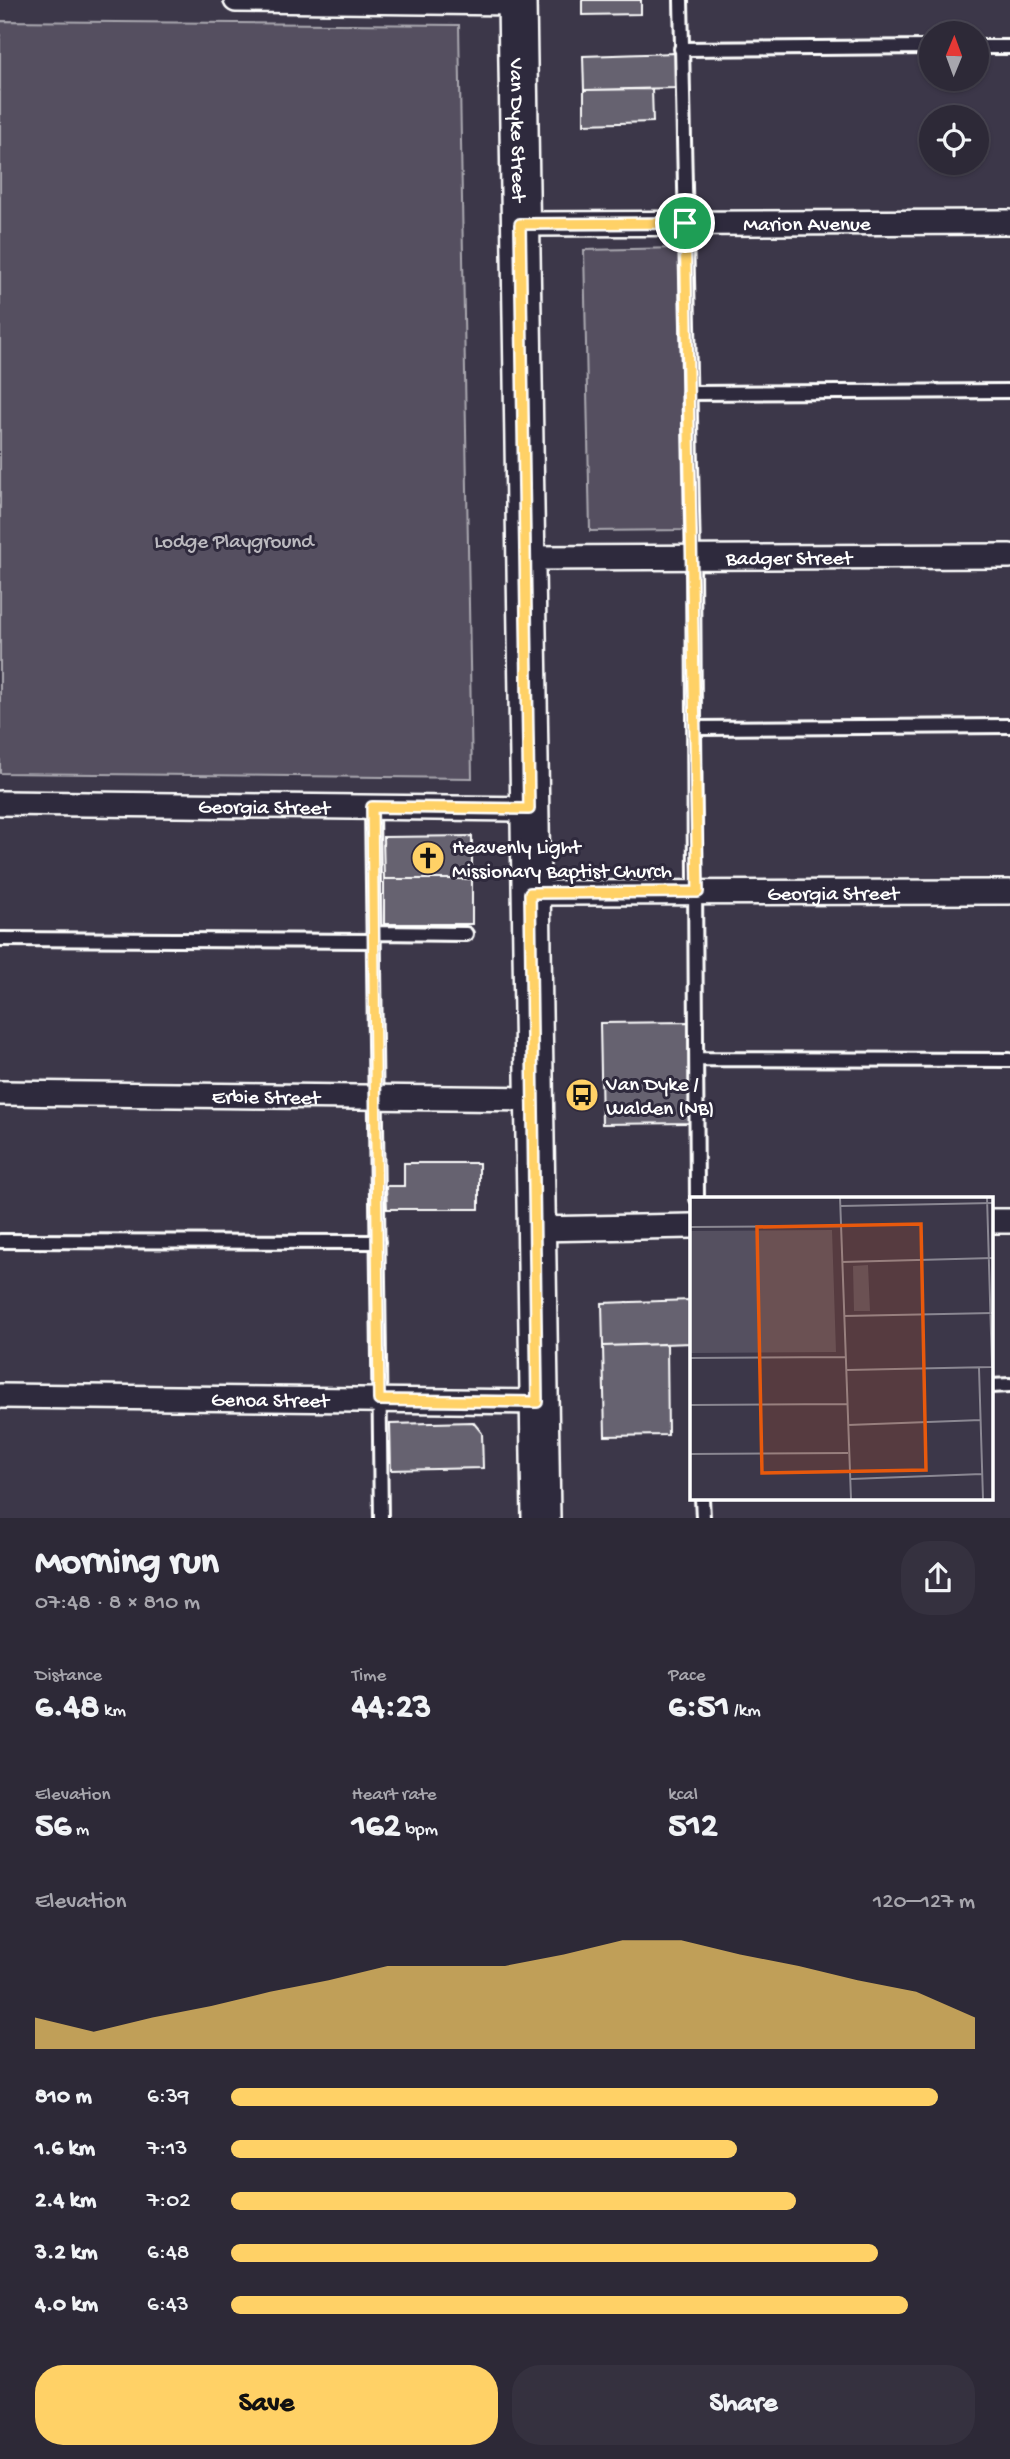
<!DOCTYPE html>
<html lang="en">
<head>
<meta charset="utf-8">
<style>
  body { margin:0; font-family:"Gochi Hand",sans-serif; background:#35313f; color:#f1f3f6; height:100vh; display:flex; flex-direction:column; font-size:26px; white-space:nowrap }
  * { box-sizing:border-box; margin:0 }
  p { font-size:23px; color:#a7a6ad }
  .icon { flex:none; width:38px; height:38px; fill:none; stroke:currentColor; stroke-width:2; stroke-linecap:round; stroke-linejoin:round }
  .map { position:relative; height:1518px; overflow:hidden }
  .sheet { display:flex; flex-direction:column; background:#2d2937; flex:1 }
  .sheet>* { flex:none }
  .needle { width:46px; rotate:1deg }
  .tools { position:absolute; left:919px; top:21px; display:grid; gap:14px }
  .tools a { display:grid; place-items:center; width:70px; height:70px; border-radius:50%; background:#2d2937; box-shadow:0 2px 5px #0004,0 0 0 2px #484552; font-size:35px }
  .pin { position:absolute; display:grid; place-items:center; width:60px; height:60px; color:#fff; margin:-30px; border:4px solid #fff; border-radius:50%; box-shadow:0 2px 7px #0007 }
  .round { display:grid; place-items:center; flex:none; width:74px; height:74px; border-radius:28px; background:#35313f }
  .head { display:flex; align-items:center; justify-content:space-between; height:119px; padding:0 35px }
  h1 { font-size:38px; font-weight:800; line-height:52px }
  .stats { display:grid; grid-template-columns:repeat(3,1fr); gap:10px; height:119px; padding:7px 35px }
  .stats div { display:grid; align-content:center }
  .stats b { font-size:35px; font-weight:800 }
  .stats small { font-size:19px; font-weight:400 }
  .stats p { font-size:19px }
  .chart { height:196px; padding:14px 35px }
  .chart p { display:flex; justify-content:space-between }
  .chart svg { width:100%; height:126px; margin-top:7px; fill:#ffd166; opacity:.7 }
  .action { display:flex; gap:14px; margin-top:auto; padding:14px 35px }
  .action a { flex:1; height:80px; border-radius:28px; background:#ffd166; color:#111; font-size:28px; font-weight:800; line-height:80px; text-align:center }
  .action a+a { background:#35313f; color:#f1f3f6 }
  ul { padding:0 35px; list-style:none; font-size:23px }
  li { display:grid; grid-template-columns:112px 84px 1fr; align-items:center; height:52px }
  li i { height:18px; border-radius:9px; background:#ffd166 }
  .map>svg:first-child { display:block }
  .green { fill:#555060; stroke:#aaa8b0; stroke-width:2 }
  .building { fill:#666270; stroke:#fff; stroke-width:2 }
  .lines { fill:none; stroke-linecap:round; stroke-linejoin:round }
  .lane-casing { stroke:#fff; stroke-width:18 }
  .street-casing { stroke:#fff; stroke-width:28 }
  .primary-casing { stroke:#fff; stroke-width:42 }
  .lane { stroke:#2f2a3d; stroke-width:12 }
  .street { stroke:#2f2a3d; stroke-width:23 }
  .primary { stroke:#2f2a3d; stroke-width:37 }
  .route-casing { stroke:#fff; stroke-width:14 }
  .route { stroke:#ffd166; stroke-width:9 }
  .labels { text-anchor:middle; stroke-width:6; stroke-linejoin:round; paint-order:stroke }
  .street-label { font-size:21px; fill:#fff; stroke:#2f2a3d }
  .park-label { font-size:21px; fill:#bbb9bf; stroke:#2f2a3d }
  .poi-label { font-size:21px; fill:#fff; stroke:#2f2a3d; text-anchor:start }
  .inset-road { fill:none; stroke:#8a8792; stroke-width:2 }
  .view { fill:#e8590c; fill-opacity:0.15; stroke:#e8590c; stroke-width:3.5 }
  .inset-edge { fill:none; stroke:#fff; stroke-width:3.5 }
</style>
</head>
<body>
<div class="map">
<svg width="1010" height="1518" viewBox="0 0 1010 1518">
  <rect width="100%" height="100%" fill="#3c3749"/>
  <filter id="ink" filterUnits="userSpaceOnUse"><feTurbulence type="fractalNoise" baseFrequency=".0143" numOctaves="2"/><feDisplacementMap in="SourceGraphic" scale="14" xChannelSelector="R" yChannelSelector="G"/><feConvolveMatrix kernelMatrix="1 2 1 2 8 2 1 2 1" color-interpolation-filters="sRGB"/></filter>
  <g filter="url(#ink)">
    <path class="green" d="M0,21L459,25L472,778L0,773Z
      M679,248L684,530L590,531L584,250Z"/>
    <path class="building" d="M582,0H641V14L582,15Z
      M675,53L676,88L584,90L583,56Z
      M652,89L653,122L584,124V90Z
      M472,836V879H384L383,837Z
      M384,879H472V924H384Z
      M689,1022L691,1123L602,1124L600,1023Z
      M404,1163H479V1209H387L386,1186H404Z
      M691,1300L692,1343L603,1346L602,1303Z
      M667,1344L668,1435L605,1436L603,1346Z
      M473,1422L482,1433L483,1468L391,1470L390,1424Z"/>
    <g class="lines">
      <defs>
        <path id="lane" d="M681,0L693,557L697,1199
          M976,47H1010
          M681,49L931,47
          M689,393L1010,391
          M695,728L1010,726
          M372,807L381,1518
          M374,933L466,934
          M0,939L374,941
          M697,1059L1010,1060
          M0,1241L378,1242
          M991,1386L1010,1385
          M702,1498L703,1518"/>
        <g id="street">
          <path d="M236,0L517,3"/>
          <path id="s1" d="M520,224L1010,222"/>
          <path id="s2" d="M525,558L1010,556"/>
          <path id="s3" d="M0,803L529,809"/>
          <path id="s4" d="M530,893L1010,892"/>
          <path id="s5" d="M0,1093L533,1099"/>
          <path d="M991,1221H1010"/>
          <path d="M535,1229L692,1226"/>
          <path id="s6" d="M0,1396L537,1402"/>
        </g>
        <g id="primary">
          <path id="s7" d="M517,0L541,1518"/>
        </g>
      </defs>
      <use href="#lane" class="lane-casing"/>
      <use href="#street" class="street-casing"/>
      <use href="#primary" class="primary-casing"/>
      <use href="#lane" class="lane"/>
      <use href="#street" class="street"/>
      <use href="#primary" class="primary"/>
    </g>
  </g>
  <g class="lines" filter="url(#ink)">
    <defs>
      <path id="route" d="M685,223L698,892L530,893L537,1402L379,1400L372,807L529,809L520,224Z"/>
    </defs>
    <use href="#route" class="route-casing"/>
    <use href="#route" class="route"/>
  </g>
  <defs>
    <symbol id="church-disc" viewBox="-11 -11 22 22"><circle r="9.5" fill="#ffd166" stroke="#2f2a3d"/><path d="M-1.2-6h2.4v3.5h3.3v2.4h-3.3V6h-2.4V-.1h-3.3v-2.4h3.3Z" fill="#111"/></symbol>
    <symbol id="bus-disc" viewBox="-11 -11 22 22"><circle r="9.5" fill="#ffd166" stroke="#2f2a3d"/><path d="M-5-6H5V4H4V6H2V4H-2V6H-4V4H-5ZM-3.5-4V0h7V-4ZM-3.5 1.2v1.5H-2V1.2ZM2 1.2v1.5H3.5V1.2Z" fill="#111"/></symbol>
  </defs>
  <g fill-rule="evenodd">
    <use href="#church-disc" x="409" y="839" width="38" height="38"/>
    <use href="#bus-disc" x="563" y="1076" width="38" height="38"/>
  </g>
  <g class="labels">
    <g class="street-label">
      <text dy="7" stroke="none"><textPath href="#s7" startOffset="130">Van Dyke Street</textPath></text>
      <text dy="7" stroke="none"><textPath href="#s1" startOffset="287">Marion Avenue</textPath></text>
      <text dy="7" stroke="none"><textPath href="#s2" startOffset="264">Badger Street</textPath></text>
      <text dy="7" stroke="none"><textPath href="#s3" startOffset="264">Georgia Street</textPath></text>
      <text dy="7" stroke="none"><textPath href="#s4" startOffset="303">Georgia Street</textPath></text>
      <text dy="7" stroke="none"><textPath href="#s5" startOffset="266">Erbie Street</textPath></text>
      <text dy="7" stroke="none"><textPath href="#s6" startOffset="270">Genoa Street</textPath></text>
    </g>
    <g class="park-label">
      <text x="234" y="547">Lodge Playground</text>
    </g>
    <g class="poi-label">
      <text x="452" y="853">Heavenly Light<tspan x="452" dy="24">Missionary Baptist Church</tspan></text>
      <text x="606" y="1090">Van Dyke /<tspan x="606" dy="24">Walden (NB)</tspan></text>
    </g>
  </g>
  <g transform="translate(690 1197)">
    <rect width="303" height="303" fill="#3c3749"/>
    <path d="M142,33L146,155L0,156V34ZM178,68L180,114H164L163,69Z" fill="#555060"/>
    <path class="inset-road" d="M150,0L161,302M297,0L302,170M151,9L303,6M0,30L151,29M152,65L303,61M154,119L303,116M0,161L155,160M289,171L293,302M157,173L302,170M0,208L157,207M158,228L291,223M0,257L158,256M161,282L292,277"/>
    <path class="view" d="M231,27L236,273L72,276L67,30Z"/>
    <rect width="303" height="303" class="inset-edge"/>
  </g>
</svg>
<div class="tools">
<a><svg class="needle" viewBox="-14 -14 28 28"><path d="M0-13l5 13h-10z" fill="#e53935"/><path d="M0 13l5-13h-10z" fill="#a7a6ad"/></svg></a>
<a><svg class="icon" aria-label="locate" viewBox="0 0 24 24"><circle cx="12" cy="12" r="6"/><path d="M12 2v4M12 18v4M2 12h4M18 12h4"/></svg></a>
</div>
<div class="pin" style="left:685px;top:223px;background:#1e9e55"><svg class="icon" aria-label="arrive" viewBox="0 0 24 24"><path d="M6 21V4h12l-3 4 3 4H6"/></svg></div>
</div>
<section class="sheet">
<div class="head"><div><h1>Morning run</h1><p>07:48 · 8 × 810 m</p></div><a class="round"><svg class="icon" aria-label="share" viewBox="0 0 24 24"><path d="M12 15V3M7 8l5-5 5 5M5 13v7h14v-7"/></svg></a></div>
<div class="stats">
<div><p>Distance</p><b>6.48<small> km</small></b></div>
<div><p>Time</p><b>44:23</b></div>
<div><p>Pace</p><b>6:51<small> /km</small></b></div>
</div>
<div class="stats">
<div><p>Elevation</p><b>56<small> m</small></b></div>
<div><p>Heart rate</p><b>162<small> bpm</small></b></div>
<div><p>kcal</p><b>512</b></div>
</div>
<div class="chart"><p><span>Elevation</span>120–127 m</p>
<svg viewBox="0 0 160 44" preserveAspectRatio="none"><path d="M0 44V33L10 38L20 33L30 29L40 24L50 20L60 15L70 15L80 15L90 11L100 6L110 6L120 11L130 15L140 20L150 24L160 33V44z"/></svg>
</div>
<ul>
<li><b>810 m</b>6:39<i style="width:95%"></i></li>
<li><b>1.6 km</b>7:13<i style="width:68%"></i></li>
<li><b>2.4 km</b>7:02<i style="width:76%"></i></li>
<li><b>3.2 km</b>6:48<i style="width:87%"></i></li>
<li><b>4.0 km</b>6:43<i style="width:91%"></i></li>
</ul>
<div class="action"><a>Save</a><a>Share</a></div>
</section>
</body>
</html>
